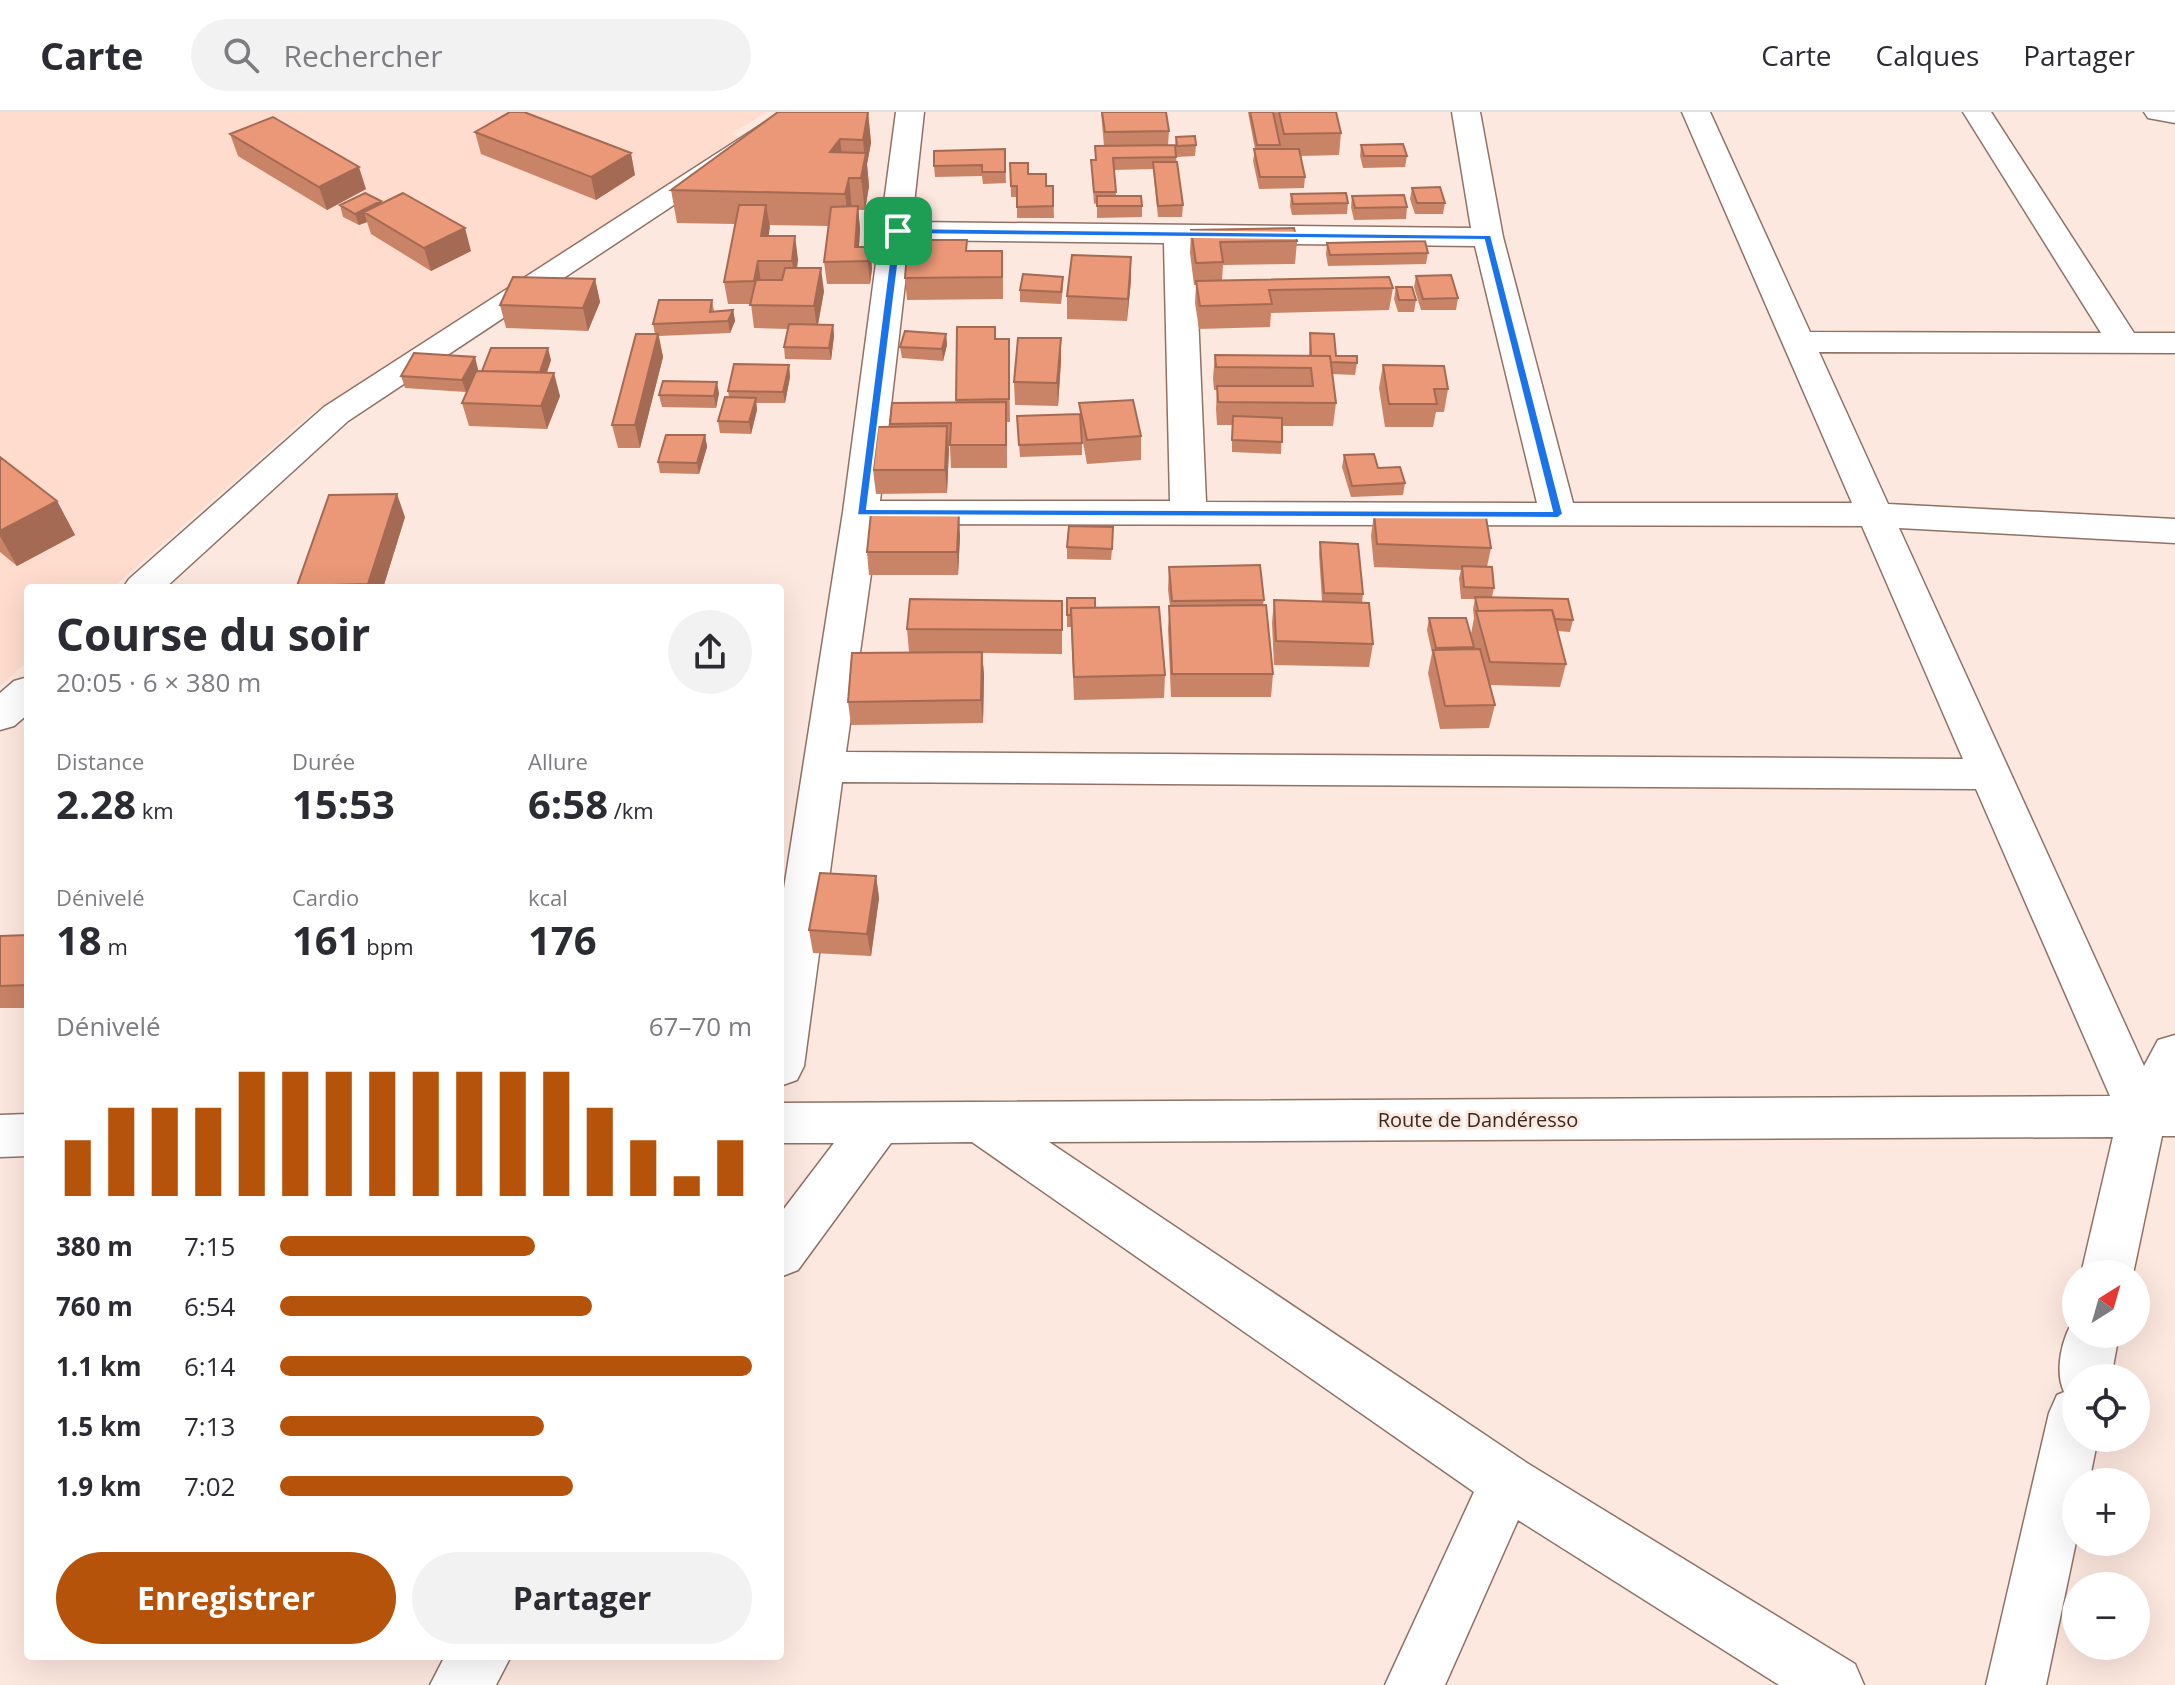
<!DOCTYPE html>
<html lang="fr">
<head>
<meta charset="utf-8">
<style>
  body { margin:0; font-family:"Open Sans",sans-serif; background:#f2f2f3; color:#2b2b33; height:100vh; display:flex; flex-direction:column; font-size:30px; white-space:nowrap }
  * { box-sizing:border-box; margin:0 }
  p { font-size:26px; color:#7c7c81 }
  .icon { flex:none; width:44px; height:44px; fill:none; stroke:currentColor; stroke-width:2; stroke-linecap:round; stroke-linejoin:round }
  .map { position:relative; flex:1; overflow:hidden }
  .drawer { position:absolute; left:24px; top:472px; width:760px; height:1076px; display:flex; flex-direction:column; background:#fff; border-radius:8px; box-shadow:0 8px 32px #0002 }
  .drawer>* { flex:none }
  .needle { width:52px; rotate:37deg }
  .fabs { position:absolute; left:2062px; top:1148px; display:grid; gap:16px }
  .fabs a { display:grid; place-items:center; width:88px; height:88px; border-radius:50%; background:#fff; box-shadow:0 8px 32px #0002; font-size:40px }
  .pin { position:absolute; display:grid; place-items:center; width:68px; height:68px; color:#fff; margin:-34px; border-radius:16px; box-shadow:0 4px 12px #0006 }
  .round { display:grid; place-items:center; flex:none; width:84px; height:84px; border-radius:42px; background:#f2f2f3 }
  .head { display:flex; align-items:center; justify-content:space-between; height:136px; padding:0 32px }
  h1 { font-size:44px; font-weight:700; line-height:60px }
  .figures { display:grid; grid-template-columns:repeat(3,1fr); gap:12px; height:136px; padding:8px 32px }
  .figures div { display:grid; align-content:center }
  .figures b { font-size:40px; font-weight:700 }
  .figures small { font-size:22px; font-weight:400 }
  .figures p { font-size:22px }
  .chart { height:224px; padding:16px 32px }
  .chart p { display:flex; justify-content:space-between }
  .chart svg { width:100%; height:144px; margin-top:8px; stroke:#b45309; stroke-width:6 }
  .primary-button { display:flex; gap:16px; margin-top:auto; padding:16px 32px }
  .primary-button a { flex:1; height:92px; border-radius:48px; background:#b45309; color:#fff; font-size:32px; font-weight:700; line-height:92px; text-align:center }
  .primary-button a+a { background:#f2f2f3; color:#2b2b33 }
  ul { padding:0 32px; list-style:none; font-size:26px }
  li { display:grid; grid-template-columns:128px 96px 1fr; align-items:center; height:60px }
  li i { height:20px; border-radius:10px; background:#b45309 }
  header { display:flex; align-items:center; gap:48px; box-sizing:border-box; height:112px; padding:0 40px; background:#fff; border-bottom:2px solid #e1e1e2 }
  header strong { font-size:38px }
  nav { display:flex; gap:44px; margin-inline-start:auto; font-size:28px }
  .search { width:560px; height:72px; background:#f2f2f3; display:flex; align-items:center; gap:20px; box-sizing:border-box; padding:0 28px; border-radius:44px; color:#7c7c81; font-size:30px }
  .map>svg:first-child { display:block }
  .built { fill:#ffdcce }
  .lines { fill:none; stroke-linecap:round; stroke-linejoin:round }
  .minor-casing { stroke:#907165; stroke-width:3 }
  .minor { fill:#fff; fill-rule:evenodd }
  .wall { fill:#c98366 }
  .shaded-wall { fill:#a46a53 }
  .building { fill:#ea9877; stroke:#a46a53; stroke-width:2 }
  .route { fill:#1a73e8; stroke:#fff; stroke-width:2; fill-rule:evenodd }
  .labels { text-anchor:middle; stroke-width:6; stroke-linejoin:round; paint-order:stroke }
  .street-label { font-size:20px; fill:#362924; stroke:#fde8df }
</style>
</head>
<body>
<header>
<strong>Carte</strong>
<div class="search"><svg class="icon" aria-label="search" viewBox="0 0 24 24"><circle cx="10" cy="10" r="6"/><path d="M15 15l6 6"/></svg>Rechercher</div>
<nav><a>Carte</a><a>Calques</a><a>Partager</a></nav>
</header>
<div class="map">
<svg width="2175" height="1573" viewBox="0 0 2175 1573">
  <rect width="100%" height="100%" fill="#fde8df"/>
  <path class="built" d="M0,0H767L731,22L743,26L308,304L112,476H28V549L0,574Z"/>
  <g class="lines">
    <defs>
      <path id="minor" d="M781,0H814L348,309L165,476H123L129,467L324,295Z
        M896,0H924L912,110L1471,116L1452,0H1480L1503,125L1573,391H1852L1682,0H1710L1810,220L2101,221L1963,0H1991L2134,221H2175V241L1819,240L1888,392L2175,407V431L1899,416L2144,954L2158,928L2175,923V1024H2162L2133,1162H2081L2113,1025L1049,1030L1527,1351L1855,1552L1864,1573H1779L1518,1408L1445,1573H1385L1474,1380L972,1030L891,1031L798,1158L780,1165V1102L834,1031H780V991L2110,984L1976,677L842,670L804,954L797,968L780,974V802L843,400ZM910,128L1164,131L1170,389H880ZM1195,131L1475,134L1537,391L1206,390ZM878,412L1862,414L1963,647L846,640Z
        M2144,0H2175V11L2148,6Z
        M28,565V602L14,614L0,618V581L14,569Z
        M28,1002V1044L0,1045V1003Z
        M2076,1204V1222H2119L2111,1266H2076V1326H2098L2089,1370H2076V1430L2046,1573H1986L2049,1301L2057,1283L2064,1280C2054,1258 2062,1224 2076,1204Z
        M445,1544H511L496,1573H430Z"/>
    </defs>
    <use href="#minor" class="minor-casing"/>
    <use href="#minor" class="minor"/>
  </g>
  <path class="wall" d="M868,0L871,31L867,52L869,74L865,98H858L860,117L859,135H870L872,157L870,172H827L824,150L829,114L769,113L768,124L798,147L797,156L824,179L818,213H833L834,224L831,248L785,247L784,235L788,217L754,216L751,192H728L724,170L735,112L677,111L671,78Z
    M1101,0H1166L1169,19L1168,33L1175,36L1176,25L1196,33L1195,44L1176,45L1183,93L1182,105H1158L1153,57L1114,58L1116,84L1142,94V105L1097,106V91L1094,92L1091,48H1095V34H1104Z
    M1248,0H1336L1341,21L1339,43L1300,44L1305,65L1304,76L1259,77L1253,49L1255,37Z
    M475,20L635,63L596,88L481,42Z
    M230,22L366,77L327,98L238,44Z
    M1361,33L1407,44L1405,55L1363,56L1360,44Z
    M1005,37L1006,71L983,72L982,64L935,65L934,54Z
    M1010,51L1046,74H1053L1054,106H1017V85H1011Z
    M1412,76L1445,91L1443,102H1415L1410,87Z
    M1291,82L1348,91L1347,102L1292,103L1290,94Z
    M1352,84L1407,95L1406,107L1354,108L1351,95Z
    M382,91L471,139L431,159L371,122L367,110L359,113L343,105L340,93Z
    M1191,118L1297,129L1295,152L1223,153L1222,168L1393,176L1389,198L1271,201L1270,215L1199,217L1195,191L1196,173H1194L1190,141Z
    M967,128V139L1003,161V187L907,188L905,166Z
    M1327,131L1428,141L1426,152L1328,154L1326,142Z
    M1416,164L1458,186L1456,198H1421L1414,175Z
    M1063,165V176L1061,192L1020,190V178Z
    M595,167L600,190L588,219L506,216L500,193Z
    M1131,168L1127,209L1067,207V184Z
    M1396,175L1416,188L1414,200H1398L1394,187Z
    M712,188L714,199L733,198L735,209L730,221L659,224L663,245L640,336H618L612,313L655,222L653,212Z
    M957,215L995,227L1009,250L1010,310H1007V356H951L950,334H949L947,381L876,382L873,358L890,315V312L956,291Z
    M1310,221L1336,244L1357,251L1355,263L1332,262L1336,291L1333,314H1282L1281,342L1232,340V313H1217L1216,297L1217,278H1214L1213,266L1215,243L1309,244Z
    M946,222L947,233L943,249L902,246L900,235Z
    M551,248L547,261L560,284L547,317L469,314L462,291L474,265L466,280L405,276L401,264L478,257L477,259H482Z
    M1061,249L1058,294L1015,293L1014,270Z
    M789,253L790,265L785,291H756L757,298L751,322L720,321L718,309L729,285L728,279Z
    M1383,253L1448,277L1444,300H1436L1433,315H1385L1379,276Z
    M719,281L716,296L662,295L659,283Z
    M1079,291L1141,324V348L1087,352L1082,325V343L1020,345L1017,304L1080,302Z
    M705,323L707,335L699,362L660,361L658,350Z
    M1344,343L1378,356L1405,371L1403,383L1351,385L1342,355Z
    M0,345L57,389L75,423L17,454L0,440Z
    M1374,401L1491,436L1487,455L1494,476L1492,485L1573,508L1570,520L1558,519L1566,552L1560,575L1490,573L1495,593L1489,616L1440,617L1428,561L1432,541L1427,518L1429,506L1474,535V537H1475L1471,522L1474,506L1473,497L1475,487H1461L1459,466L1461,458L1374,455L1371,424Z
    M405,405L383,476H298L297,474Z
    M960,424L958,463H869L867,440Z
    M1113,427L1111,448L1067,447V435Z
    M1320,430L1363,482L1362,491L1373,532L1369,555L1274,553L1272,511L1274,488L1322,489L1319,442Z
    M1169,455L1264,488L1263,493L1273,562L1271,585H1171L1168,517L1170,494L1168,478Z
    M1067,486L1095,496L1165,563L1164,586L1074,588L1071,515H1067Z
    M1062,489V542L982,541L984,563L983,611L851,613L848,590L909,540L907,517Z
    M876,764L879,786L871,844L813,841L809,818Z
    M28,823V896H0V824Z"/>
  <path class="shaded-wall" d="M868,0L871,31L867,52L869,74L865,98L861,66L865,49L863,28Z
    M840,27L844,59L830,40Z
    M631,41L635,63L596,88L591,65Z
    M359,55L366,77L327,98L319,75Z
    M849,66L852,98L849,114L845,82Z
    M381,89L385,101L364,100L367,110L359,113L355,102Z
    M766,93L770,115L765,147L761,124Z
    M858,94L860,117L858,150L855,135Z
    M465,116L471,139L431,159L424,136Z
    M795,124L798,147L795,171L792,149Z
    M870,135L872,157L870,172L868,149Z
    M1131,145V168L1127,209L1128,187Z
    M758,149L761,171L758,192L754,169Z
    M821,156L824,179L817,217L814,194Z
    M595,167L600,190L588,219L583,196Z
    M733,198L735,209L730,221L728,209Z
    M833,213L834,224L831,248L829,236Z
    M658,222L663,245L640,336L635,313Z
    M946,222L947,233L943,249L942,237Z
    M1061,226V249L1058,294L1057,271Z
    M548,236L551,248L541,276L538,264Z
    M475,245L478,257L466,280L462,268Z
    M789,253L790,265L785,291L783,280Z
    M554,261L560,284L547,317L541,294Z
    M717,270L719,281L716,296L714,284Z
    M756,286L757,298L751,322L749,310Z
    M947,314L949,337L947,381L945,358Z
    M705,323L707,335L699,362L697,351Z
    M397,382L405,405L383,476H370L368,472Z
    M57,389L75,423L17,454L0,424V419Z
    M959,401L960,424L958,463L957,440Z
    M982,540L984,563L983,611L981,588Z
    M876,764L879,786L871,844L867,822Z"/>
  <path class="building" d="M510,0H524L631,41L591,65L475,20Z
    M778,0H868L863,28L840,27L830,40L866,41L861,66H849L845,82L671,78Z
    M1102,0H1166L1169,19L1105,20Z
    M1250,0H1273L1280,33H1257Z
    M1279,0H1336L1341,21L1284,22Z
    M273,5L359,55L319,75L230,22Z
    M1195,24L1196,33L1177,34L1176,25Z
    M1403,32L1407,44H1364L1361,33Z
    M1175,33L1176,45L1113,46L1116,80H1094L1091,48H1096L1095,34Z
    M1005,37V60H982V53L934,54V39Z
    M1254,37H1299L1305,65H1260Z
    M1153,50H1177L1183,93L1158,94Z
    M1010,51H1028V62H1046V74H1053V94L1017,95V74H1011Z
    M1440,75L1445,91H1417L1412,76Z
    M365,81L381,89L355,102L340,93Z
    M403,81L465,116L424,136L364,100Z
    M1346,81L1348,91L1293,92L1291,82Z
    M1404,83L1407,95L1355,96L1352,84Z
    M1097,84H1141L1142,94H1097Z
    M739,93H766L761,124H795L792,149H758L754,169L724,170Z
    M858,94L855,135H870L868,149L824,150L831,95Z
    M1294,116L1297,129L1220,130L1223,150L1196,151L1191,118Z
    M908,128H967L966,139H1002V165L905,166Z
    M1425,129L1428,141L1330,143L1327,131Z
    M1072,143L1131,145L1128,187L1067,184Z
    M785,156H821L814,194L750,193L756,168H782Z
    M1023,162L1063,165L1061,180L1020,178Z
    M1451,163L1458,186L1423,187L1416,164Z
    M513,165L595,167L583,196L500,193Z
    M1389,165L1393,176L1269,178L1272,192L1200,194L1196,169Z
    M1396,175H1412L1416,188H1399Z
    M659,188H712L710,200L733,198L728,209L653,212Z
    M789,212L833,213L829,236L784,235Z
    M957,215H995V227H1009V287L956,288Z
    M905,219L946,222L942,237L900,235Z
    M1310,221L1334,222L1336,244H1357V251L1331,250L1330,244H1311Z
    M636,222H658L635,313H612Z
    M1018,226H1061L1057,271L1014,270Z
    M491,236H548L540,260L482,259Z
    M414,241L475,245L462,268L401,264Z
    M1215,243L1330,244L1336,291L1218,290L1217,274H1313L1311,256L1216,255Z
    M734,252L789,253L783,280L728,279Z
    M1383,253L1444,254L1448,277H1434L1437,292H1389Z
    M476,259L554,261L541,294L462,291Z
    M663,269L717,270L714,284L659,283Z
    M725,285L756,286L749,310L718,309Z
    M1133,288L1141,324L1087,328L1079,291Z
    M1006,290V333H950L951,311L890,312L892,291Z
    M1080,302L1082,331L1019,333L1017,304Z
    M1233,304L1282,306V330L1232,328Z
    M947,314L945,358H873L878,315Z
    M666,323H705L697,351L658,350Z
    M1374,342L1378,356L1400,355L1405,371L1352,374L1344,343Z
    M0,345L57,389L0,419Z
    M397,382L368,472L297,474L329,383Z
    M871,401H959L957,440H867Z
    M1374,401L1486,405L1491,436L1377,432Z
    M1069,414L1113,415L1112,437L1067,435Z
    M1320,430L1358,432L1363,482L1324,481Z
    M1260,453L1264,488L1172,489L1169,455Z
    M1462,454L1492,455L1494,476L1464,475Z
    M1475,485L1568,487L1573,508L1555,507L1552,498L1478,499Z
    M1067,486H1095V496H1071V503H1067Z
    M910,487L1062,489V518L907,517Z
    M1274,488L1369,491L1373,532L1276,529Z
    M1266,493L1273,562H1172L1169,494Z
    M1159,495L1165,563L1074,565L1071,496Z
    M1552,498L1566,552L1490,550L1476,499Z
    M1429,506H1466L1474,535L1436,536Z
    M1480,537L1495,593L1445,594L1433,538Z
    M982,540L981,588L848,590L852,541Z
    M820,761L876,764L867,822L809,818Z
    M28,823V873L0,874V824Z"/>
  <path class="route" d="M898,116L1491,123L1563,402L1558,406L857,403L893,119ZM902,122L1484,128L1552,399L867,397Z"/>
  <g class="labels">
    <g class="street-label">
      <text x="1478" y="1015">Route de Dandéresso</text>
    </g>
  </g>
</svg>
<div class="fabs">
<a><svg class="needle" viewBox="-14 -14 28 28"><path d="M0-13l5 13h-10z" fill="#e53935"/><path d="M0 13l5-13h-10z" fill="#7c7c81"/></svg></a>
<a><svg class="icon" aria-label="locate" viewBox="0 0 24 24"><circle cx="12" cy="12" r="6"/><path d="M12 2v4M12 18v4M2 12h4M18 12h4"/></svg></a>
<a>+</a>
<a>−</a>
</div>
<div class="pin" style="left:898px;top:119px;background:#1e9e55"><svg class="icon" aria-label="arrive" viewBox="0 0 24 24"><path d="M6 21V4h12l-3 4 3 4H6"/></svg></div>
<section class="drawer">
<div class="head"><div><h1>Course du soir</h1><p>20:05 · 6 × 380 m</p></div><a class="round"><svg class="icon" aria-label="share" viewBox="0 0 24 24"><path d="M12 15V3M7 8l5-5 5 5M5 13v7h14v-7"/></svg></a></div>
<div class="figures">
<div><p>Distance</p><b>2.28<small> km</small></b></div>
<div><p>Durée</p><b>15:53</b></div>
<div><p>Allure</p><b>6:58<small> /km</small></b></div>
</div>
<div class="figures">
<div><p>Dénivelé</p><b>18<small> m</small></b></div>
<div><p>Cardio</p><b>161<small> bpm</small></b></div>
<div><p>kcal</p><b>176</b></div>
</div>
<div class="chart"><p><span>Dénivelé</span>67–70 m</p>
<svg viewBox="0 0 160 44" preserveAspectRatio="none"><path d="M5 44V27M15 44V17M25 44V17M35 44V17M45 44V6M55 44V6M65 44V6M75 44V6M85 44V6M95 44V6M105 44V6M115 44V6M125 44V17M135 44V27M145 44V38M155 44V27"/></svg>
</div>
<ul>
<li><b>380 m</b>7:15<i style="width:54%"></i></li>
<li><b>760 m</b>6:54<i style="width:66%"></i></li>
<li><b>1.1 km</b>6:14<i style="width:100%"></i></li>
<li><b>1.5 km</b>7:13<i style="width:56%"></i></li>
<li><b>1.9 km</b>7:02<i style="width:62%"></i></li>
</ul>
<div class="primary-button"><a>Enregistrer</a><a>Partager</a></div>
</section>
</div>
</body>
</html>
